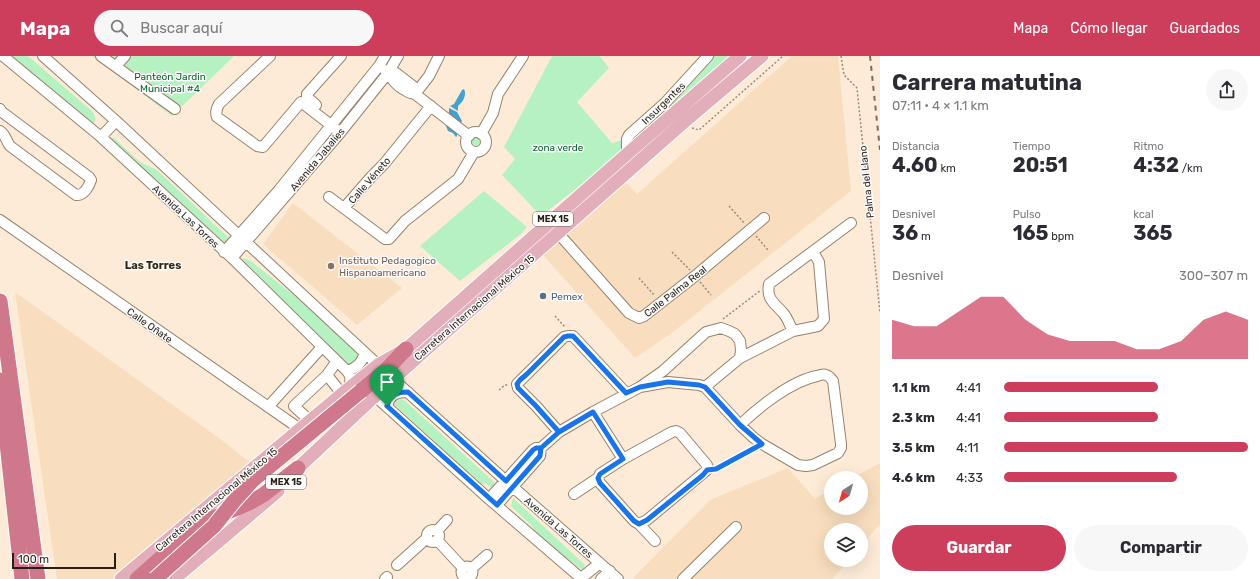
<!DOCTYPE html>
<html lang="es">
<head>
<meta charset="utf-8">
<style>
  body { margin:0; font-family:Rubik,sans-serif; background:#f7f7f7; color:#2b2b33; height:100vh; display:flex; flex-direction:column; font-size:15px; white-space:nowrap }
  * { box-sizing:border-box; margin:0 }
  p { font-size:13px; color:#7c7c81 }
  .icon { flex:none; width:22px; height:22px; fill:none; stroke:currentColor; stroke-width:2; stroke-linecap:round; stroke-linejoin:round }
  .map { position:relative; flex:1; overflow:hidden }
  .panel { display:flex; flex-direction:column; background:#fff; width:380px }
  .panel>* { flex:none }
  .needle { width:26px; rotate:217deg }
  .fabs { position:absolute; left:824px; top:415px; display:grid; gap:8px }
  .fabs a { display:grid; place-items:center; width:44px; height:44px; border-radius:50%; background:#fff; box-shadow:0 4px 16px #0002; font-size:20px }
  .scale { position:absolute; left:12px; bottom:10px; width:104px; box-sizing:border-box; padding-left:4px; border:2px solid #271f16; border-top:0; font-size:11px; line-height:14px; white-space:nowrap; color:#271f16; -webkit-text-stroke:3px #fcfcfc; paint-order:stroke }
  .pin { position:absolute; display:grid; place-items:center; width:34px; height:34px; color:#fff; margin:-41px -17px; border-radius:50% 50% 50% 0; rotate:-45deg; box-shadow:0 0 4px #0007 }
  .pin .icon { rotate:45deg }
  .round { display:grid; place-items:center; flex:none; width:42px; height:42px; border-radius:21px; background:#f7f7f7 }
  .head { display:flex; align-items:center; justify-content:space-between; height:68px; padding:0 12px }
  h1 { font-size:22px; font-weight:700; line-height:30px }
  .metrics { display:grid; grid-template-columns:repeat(3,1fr); gap:6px; height:68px; padding:4px 12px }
  .metrics div { display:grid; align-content:center }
  .metrics b { font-size:20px; font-weight:700 }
  .metrics small { font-size:11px; font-weight:400 }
  .metrics p { font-size:11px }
  .chart { height:112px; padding:8px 12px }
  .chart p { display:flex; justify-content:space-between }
  .chart svg { width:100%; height:72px; margin-top:4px; fill:#cd3d5c; opacity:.7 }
  .button { display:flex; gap:8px; margin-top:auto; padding:8px 12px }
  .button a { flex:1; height:46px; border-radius:24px; background:#cd3d5c; color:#fff; font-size:16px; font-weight:700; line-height:46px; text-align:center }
  .button a+a { background:#f7f7f7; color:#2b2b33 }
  ul { padding:0 12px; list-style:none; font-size:13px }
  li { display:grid; grid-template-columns:64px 48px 1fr; align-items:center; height:30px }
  li i { height:10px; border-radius:5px; background:#cd3d5c }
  header { display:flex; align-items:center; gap:24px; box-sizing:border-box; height:56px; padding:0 20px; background:#cd3d5c; color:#fff }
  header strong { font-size:19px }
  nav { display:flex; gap:22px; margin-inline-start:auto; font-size:14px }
  .search { width:280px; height:36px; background:#f7f7f7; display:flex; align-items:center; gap:10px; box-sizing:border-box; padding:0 14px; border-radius:22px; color:#7c7c81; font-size:15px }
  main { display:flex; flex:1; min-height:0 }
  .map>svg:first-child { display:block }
  .built { fill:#f8ddbe }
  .green { fill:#b6f1c2 }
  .water { fill:#41a1d1 }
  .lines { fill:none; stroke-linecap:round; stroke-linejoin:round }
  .minor-casing { stroke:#96826b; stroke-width:12 }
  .major-casing { stroke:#fff; stroke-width:15 }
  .highway-casing { stroke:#fff; stroke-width:17 }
  .path { stroke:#988b7c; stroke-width:1.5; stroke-dasharray:2 2; stroke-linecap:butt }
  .minor { stroke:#fff; stroke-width:10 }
  .major { stroke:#e2aeb9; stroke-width:13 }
  .highway { stroke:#cf788b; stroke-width:15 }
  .rail { stroke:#796d60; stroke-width:2; stroke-dasharray:5 5; stroke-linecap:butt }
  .highway-bridge-casing { stroke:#fff; stroke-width:17; stroke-linecap:butt }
  .highway-bridge { stroke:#cf788b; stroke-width:15 }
  .route-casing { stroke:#fff; stroke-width:8 }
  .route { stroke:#1a73e8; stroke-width:5 }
  .education-dot { fill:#8d6e63; stroke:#fcfcfc; stroke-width:1.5 }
  .service-dot { fill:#5c6f8a; stroke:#fcfcfc; stroke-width:1.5 }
  .labels { text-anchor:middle; stroke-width:3; stroke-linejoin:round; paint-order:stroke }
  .shield { fill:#fcfcfc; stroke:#67615b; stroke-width:1 }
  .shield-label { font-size:9px; font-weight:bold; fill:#271f16 }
  .park-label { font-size:10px; fill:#0a642f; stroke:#fcfcfc }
  .street-label { font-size:10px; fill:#271f16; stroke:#fcfcfc }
  .education-label { font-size:10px; fill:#785e54; stroke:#fcfcfc; text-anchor:start }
  .service-label { font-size:10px; fill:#4e5e75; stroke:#fcfcfc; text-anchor:start }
  .neighbourhood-label { font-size:11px; font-weight:bold; fill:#362611; stroke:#fcfcfc }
</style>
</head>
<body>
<header>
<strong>Mapa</strong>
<div class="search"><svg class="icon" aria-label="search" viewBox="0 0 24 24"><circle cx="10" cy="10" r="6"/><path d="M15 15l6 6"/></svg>Buscar aquí</div>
<nav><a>Mapa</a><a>Cómo llegar</a><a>Guardados</a></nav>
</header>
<main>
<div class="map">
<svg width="880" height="523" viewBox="0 0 880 523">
  <rect width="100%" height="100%" fill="#fdebd8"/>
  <path class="built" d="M792,0H838L851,135L673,276L635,302L543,199L624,124L637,138Z
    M293,147L402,232L357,269L263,188Z
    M15,236L223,385L253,409L115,523H57Z
    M880,407V468L861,490V474H831V504H849L832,523H635L633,522L710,444L788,412L815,443L831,434V452H861V422H853Z"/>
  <path class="green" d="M10,0H28L93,56L96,64L91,70Z
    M92,0H234L172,60Z
    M552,0H600L609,12L577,46L612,87L627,83L711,0H734L625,95L541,160L502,119L515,103L504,91Z
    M471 84a6 6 0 1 1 12 0a6 6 0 1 1-12 0Z
    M109,82H114L140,106L157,114L231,184L226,190Z
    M484,135L527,171L521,178L460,225L420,190Z
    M244,202L251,205L296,241L359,298L356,306L349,309L337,305L239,204Z
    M400,343L404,344L494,426V430L492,432L485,427L481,429L394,348Z
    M513,442L585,509L583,514L554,493L535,475L531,469L511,450Z"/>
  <path class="water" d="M464,33C467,39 463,46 458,50V55L450,50L454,48L462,34Z
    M449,52L457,56L462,65L457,75V80L456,81L453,77L448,75L445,67L449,57Z"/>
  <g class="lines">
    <defs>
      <path id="minor" d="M3,0L101,81L232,202L347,315C352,321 351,326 348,333
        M43,0L116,65L378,309
        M101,0L175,53
        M270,0L219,48C217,52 215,56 217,61L257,90L263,91L301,46L336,73
        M116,10L125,0
        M385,14C390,18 389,20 393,24C398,31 408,37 415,38L469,80
        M390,19L396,17L414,31L415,38
        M415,38L429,20L439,0
        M316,49L307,41V38L341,0
        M0,53L2,56L89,121L91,124C89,130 84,140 76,139L10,90C6,85 6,79 0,75
        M466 86a10 10 0 1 1 20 0a10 10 0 1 1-20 0Z
        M481,78L493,57L498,38L523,0
        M101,81L116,65
        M627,98V83L629,79L665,47L708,0
        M329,141L385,183H389L405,165L458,123L474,96
        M344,152L371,121L384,108L431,50
        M0,164L300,373
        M558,177L629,257L639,262L644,260L695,220L764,162
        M224,196L279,134L379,10L385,0
        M232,202L340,77L388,17L398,0
        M793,275C790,270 788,263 784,258C775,247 766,244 769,228L851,167
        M347,315C355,313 364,306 364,296
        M327,319L342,338
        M393,323L506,425L618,523
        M640,331L668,326L699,329L705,331L740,369L754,382L762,388L798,409L806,410L813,409L838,397L841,392V388L833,325C831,323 830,320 826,319C824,318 820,319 817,320C791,325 759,351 740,369
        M705,331L740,302L793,275L818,270L824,263L819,206L813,196
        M375,340L489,443L582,523
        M387,350C390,339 396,336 408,336
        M268,351L322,291
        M593,356L623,403
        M310,365L294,350L327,319L337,305
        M559,376L536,350L518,332L517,328L564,281L568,280H573L626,337
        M598,422L600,427L634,465L639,468L655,485
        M574,438L598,422L600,418L623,403L672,376L676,375L680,377L707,409V414L647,464L639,468
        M489,443L533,394L536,392H541L559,376L593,356L640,331L663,315L706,276L721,272L729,275L735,278L740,285L741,294L740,302
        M497,449L540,400L541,392
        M427 480a6 6 0 1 1 12 0a6 6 0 1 1-12 0Z
        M437,475L447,464
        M437,484L463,512
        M397,509L427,482
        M461.5 516a5.5 5.5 0 1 1 11 0a5.5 5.5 0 1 1-11 0Z
        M471,513L487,499
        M385,523L387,521
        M580,523L600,507
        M601,523L610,515
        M683,523L736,471"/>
      <path id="major" d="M291,420L298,412L393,323L465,259L685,65L762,0
        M121,523L348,333L378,309L406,293L627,98L740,0
        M174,523L278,435"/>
      <path id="highway" d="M0,245L38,523
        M0,324L22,523
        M361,335L385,315L406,293
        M137,523L173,491L206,465L249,447L263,439L298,412"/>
    </defs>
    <use href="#minor" class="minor-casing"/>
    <use href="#major" class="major-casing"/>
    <use href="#highway" class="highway-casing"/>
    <path class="path" d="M841,0L844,19L857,32L880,257
      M692,72L699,74L783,0
      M729,150L745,168
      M756,180L768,194
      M672,196L690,214
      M639,222L655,240
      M700,226L711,239
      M555,260L565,271
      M723,263L761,234
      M499,334L505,329H509
      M714,413L756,392"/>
    <use href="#minor" class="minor"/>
    <use href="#major" class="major"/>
    <use href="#highway" class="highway"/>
    <path class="rail" d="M870,0L880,94"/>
    <defs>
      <path id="highway-bridge" d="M155,523L214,470L234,445L253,424L361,335"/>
    </defs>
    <use href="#highway-bridge" class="highway-bridge-casing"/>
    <use href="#highway-bridge" class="highway-bridge"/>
  </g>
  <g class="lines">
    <defs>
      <path id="route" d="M387,350C390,339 396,336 408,336L506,425L533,394L536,392H541L559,376L593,356L623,403L600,418L598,422L600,427L634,465L639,468L647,464L703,419L707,414L716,413L762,388L740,369L705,331L699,329L668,326L640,331L626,337L573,280H568L564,281L527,318L520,324L517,328L518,332L536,350L559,376L541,392L540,400L497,449L387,350"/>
    </defs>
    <use href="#route" class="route-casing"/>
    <use href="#route" class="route"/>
  </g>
  <circle class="education-dot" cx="331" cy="210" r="4"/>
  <circle class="service-dot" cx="543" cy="240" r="4"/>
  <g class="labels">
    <g class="shield">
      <rect x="533" y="156" width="40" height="14" rx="3"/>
      <rect x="266" y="419" width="40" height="14" rx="3"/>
    </g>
    <g class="shield-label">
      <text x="553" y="166">MEX 15</text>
      <text x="286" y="429">MEX 15</text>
    </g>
    <g class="park-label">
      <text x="170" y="24">Panteón Jardin<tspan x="170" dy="12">Municipal #4</tspan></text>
      <text x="558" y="95">zona verde</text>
    </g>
    <g class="street-label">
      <text transform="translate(663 47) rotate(-44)" y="4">Insurgentes</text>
      <text transform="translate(317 103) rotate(-50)" y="4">Avenida Jabalíes</text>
      <text transform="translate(369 124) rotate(-49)" y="4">Calle Véneto</text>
      <text transform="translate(866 126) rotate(-96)" y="4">Palma del Llano</text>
      <text transform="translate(186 160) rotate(43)" y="4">Avenida Las Torres</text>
      <text transform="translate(675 235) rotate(-38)" y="4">Calle Palma Real</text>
      <text transform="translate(474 251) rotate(-41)" y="4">Carretera Internacional México 15</text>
      <text transform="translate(150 269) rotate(35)" y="4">Calle Oñate</text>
      <text transform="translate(216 443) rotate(-40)" y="4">Carretera Internacional México 15</text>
      <text transform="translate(559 471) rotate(41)" y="4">Avenida Las Torres</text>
    </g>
    <g class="education-label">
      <text x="339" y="208">Instituto Pedagogico<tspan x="339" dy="12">Hispanoamericano</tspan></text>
    </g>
    <g class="service-label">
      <text x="551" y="244">Pemex</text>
    </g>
    <g class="neighbourhood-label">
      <text x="153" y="213">Las Torres</text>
    </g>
  </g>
</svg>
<div class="fabs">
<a><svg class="needle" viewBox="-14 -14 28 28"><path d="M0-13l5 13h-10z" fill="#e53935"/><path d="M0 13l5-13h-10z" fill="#7c7c81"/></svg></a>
<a><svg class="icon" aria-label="layers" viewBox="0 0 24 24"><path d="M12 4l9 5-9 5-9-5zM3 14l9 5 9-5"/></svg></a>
</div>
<div class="scale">100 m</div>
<div class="pin" style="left:387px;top:350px;background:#1e9e55"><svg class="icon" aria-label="arrive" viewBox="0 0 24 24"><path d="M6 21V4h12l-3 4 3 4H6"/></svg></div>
</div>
<section class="panel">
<div class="head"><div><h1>Carrera matutina</h1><p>07:11 · 4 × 1.1 km</p></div><a class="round"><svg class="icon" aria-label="share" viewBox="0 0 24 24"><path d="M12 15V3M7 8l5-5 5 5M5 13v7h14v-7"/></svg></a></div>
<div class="metrics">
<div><p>Distancia</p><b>4.60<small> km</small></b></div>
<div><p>Tiempo</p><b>20:51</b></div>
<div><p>Ritmo</p><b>4:32<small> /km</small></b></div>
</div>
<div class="metrics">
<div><p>Desnivel</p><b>36<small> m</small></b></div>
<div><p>Pulso</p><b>165<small> bpm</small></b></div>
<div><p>kcal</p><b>365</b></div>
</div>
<div class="chart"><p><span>Desnivel</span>300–307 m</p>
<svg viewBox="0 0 160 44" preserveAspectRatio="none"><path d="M0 44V20L10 24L20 24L30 15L40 6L50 6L60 20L70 29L80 33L90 33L100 33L110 38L120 38L130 33L140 20L150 15L160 20V44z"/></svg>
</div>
<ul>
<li><b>1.1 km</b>4:41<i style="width:63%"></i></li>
<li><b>2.3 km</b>4:41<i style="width:63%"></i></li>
<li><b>3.5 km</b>4:11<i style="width:100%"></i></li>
<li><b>4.6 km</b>4:33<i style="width:71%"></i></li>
</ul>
<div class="button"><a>Guardar</a><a>Compartir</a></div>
</section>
</main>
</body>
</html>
